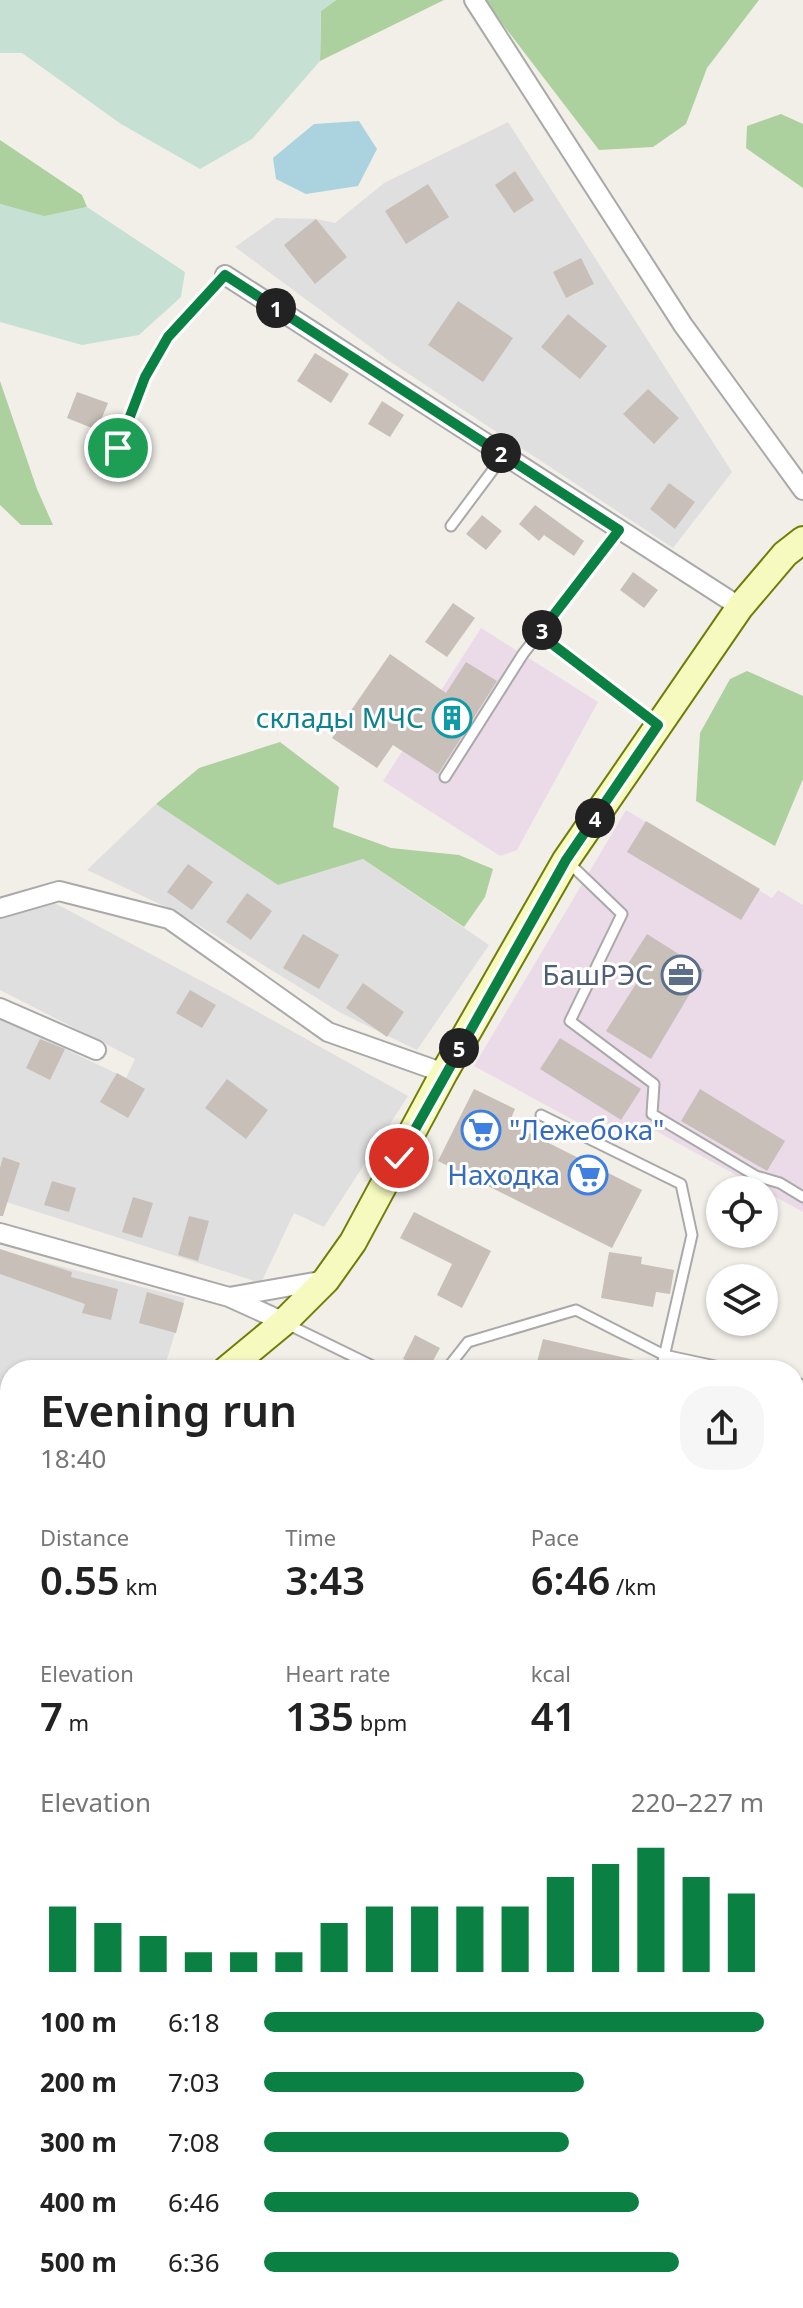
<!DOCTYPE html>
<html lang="en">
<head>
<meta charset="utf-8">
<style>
  body { margin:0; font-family:"Noto Sans",sans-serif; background:#f6f6f6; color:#222; height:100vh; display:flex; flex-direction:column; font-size:30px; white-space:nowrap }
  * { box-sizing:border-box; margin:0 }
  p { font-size:26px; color:#767676 }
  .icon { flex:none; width:44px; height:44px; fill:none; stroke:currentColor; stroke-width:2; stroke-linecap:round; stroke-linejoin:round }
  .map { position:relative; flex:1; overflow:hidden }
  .side { position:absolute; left:0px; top:1360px; width:804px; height:948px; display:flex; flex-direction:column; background:#fff; border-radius:32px 32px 0 0; box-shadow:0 2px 6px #0004 }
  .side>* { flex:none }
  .tools { position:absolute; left:706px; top:1176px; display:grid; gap:16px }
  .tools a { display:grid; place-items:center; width:72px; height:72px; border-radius:50%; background:#fff; box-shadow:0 2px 6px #0004; font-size:40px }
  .pin { position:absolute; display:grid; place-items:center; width:68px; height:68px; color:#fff; margin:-34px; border:4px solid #fff; border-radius:50%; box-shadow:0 2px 8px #0007 }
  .km { position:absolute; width:40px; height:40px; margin:-20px; border-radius:50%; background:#222; color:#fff; font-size:22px; line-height:40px; text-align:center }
  .round { display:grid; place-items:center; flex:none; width:84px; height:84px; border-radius:32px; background:#f6f6f6 }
  .headline { display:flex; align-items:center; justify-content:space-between; height:136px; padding:0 40px }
  h1 { font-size:44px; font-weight:600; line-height:60px }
  .figures { display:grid; grid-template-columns:repeat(3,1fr); gap:12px; height:136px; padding:8px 40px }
  .figures div { display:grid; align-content:center }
  .figures b { font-size:40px; font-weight:600 }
  .figures small { font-size:22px; font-weight:400 }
  .figures p { font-size:22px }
  .chart { height:224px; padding:16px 40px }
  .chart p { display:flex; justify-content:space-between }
  .chart svg { width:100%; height:144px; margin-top:8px; stroke:#0b8043; stroke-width:6 }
  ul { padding:0 40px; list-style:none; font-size:26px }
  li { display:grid; grid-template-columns:128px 96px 1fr; align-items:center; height:60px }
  li i { height:20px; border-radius:10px; background:#0b8043 }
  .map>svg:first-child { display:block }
  .residential { fill:#e0dfdf }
  .industrial { fill:#ebdbe8 }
  .forest { fill:#add19e }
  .wetland { fill:#c6e0d4 }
  .water { fill:#aad3df }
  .building { fill:#c7bfb8 }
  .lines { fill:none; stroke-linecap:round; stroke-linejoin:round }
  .lane-casing { stroke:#a9a9a9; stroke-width:13 }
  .street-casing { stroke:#a9a9a9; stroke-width:22 }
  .secondary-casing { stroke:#707d05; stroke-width:30 }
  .lane { stroke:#fff; stroke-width:9 }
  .street { stroke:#fff; stroke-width:18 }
  .secondary { stroke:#f7fabf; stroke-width:26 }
  .route-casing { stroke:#fff; stroke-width:16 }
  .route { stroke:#0b8043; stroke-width:10 }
  .labels { text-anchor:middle; stroke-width:6; stroke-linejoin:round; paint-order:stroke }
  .culture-label { font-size:28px; fill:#0d838f; stroke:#fff; text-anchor:end }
  .service-label { font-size:28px; fill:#4e5e75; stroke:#fff; text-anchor:end }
  .shop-label { font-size:28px; fill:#366cbe; stroke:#fff; text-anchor:start }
</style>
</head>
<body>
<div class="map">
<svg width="803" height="2308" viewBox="0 0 803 2308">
  <rect width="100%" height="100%" fill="#f2efe9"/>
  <path class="residential" d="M508,122L732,472L673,548L392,363L235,247L276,218L316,219L335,223L384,183Z
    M156,804L278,885L363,859L489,945L417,1050L341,1013L179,913L87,870Z
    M49,900L224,993L408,1096L324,1227L294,1213L261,1283L0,1200V1018L126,1078L135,1059L0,990V917Z
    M0,1251L185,1298L164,1370H10V1421L0,1423Z"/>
  <path class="industrial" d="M481,628L598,702L517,850L500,856L383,781Z
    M626,810L772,898L778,890L803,905V1212L647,1126L577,1122L474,1066Z"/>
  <path class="forest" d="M336,0H444L320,61L321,11Z
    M484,0H759L707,68L686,124L653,147L599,150Z
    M781,114L803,124V188L746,148L747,126Z
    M0,140L82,195L87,207L44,217L0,204Z
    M0,381L37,489L53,525H21L0,505Z
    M747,671L803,696V779L775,846L696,801L700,733L730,679Z
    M280,742L339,787L333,827L391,848L459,855L493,869L485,897L464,927L363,859L278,885L156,804L199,768Z"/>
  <path class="wetland" d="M0,0H336L321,11L320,61L252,139L200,169L121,124L22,53H0Z
    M0,204L44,216L87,207L185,272L181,297L139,335L82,345L0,322Z"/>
  <path class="water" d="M359,121L377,149L358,186L306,194L276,179L273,158L314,124Z
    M803,2001V2136L794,2130V2004Z"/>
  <path class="building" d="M515,171L534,200L514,213L495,185Z
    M428,184L449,217L406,244L385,211Z
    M316,219L347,257L315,284L284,245Z
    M581,258L594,284L566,298L553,272Z
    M458,301L513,338L483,382L428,345Z
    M568,314L607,346L580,379L541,347Z
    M315,353L349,374L331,403L297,381Z
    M648,389L679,418L654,444L623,414Z
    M77,392L108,403L97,430L67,418Z
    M382,401L404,415L390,437L368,424Z
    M669,483L695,502L675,529L650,509Z
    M535,505L584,541L574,556L544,535L539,541L519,524Z
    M482,515L502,531L486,550L466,534Z
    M633,572L658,590L644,608L620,590Z
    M453,603L475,618L447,657L425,642Z
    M390,654L446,693L466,662L497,681L438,774L393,745L377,768L332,738Z
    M646,821L760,889L741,920L627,852Z
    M188,864L213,882L192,910L167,892Z
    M247,893L272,911L251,940L226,922Z
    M303,934L339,955L319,989L283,968Z
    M647,934L704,970L651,1059L606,1031L641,976L626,967Z
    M363,983L404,1012L387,1037L346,1008Z
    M190,990L216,1005L202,1028L176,1013Z
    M560,1038L641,1089L621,1120L540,1069Z
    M40,1039L65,1049L50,1080L26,1068Z
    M117,1073L145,1089L128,1118L100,1102Z
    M227,1079L268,1110L246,1139L205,1108Z
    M474,1089L515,1109L509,1123L642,1190L612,1248L438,1161Z
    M700,1089L785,1141L767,1171L681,1121Z
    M3,1157L20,1163L3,1216H0V1168Z
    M52,1181L76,1188L69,1212L44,1205Z
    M133,1197L153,1203L142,1238L122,1232Z
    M414,1212L491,1251L462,1308L437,1295L452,1264L400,1238Z
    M189,1216L209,1221L198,1261L178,1255Z
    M0,1249L72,1272L71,1277L118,1289L111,1320L82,1313L85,1304L0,1274Z
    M609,1252L642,1257L641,1264L674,1270L670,1294L656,1292L653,1307L601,1298Z
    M147,1292L184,1303L176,1333L139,1323Z
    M415,1335L440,1348L428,1370L403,1359Z
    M543,1339L652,1364V1370H535Z"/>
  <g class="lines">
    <defs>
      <path id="lane" d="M118,448L145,377L168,337L225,275
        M451,526L504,455
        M539,634L657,724
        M445,777L523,654L619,530
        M567,861L622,914L570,1021L654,1084L652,1114L756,1176L780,1183L803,1197
        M541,1115L681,1184L692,1235L661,1370
        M287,1324L381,1370
        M446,1370L468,1342L576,1310L664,1355L734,1370
        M794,1383L803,1385
        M794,1494L803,1496
        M794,1551L803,1555"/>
      <path id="street" d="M474,0L683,325L803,490
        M225,275L740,607
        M0,908L59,891L169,919L328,1032L444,1073
        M0,1008L96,1050
        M0,1233L229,1297L284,1322
        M229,1297L326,1280
        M0,1725L10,1721
        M794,1933L803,1929
        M794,2165L803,2171
        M0,2299L170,2308
        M566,2308L567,2298"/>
      <path id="secondary" d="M226,1370L284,1322L326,1280L353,1242L444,1073L566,860L740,607L785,554L803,540"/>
    </defs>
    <use href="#lane" class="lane-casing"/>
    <use href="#street" class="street-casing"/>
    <use href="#secondary" class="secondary-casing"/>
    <use href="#lane" class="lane"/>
    <use href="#street" class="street"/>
    <use href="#secondary" class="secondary"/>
  </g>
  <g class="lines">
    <defs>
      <path id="route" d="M118,448L145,377L168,337L225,275L619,530L539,634L658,725L566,860L399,1158"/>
    </defs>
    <use href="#route" class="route-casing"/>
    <use href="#route" class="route"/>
  </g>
  <defs>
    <symbol id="building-ring" viewBox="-11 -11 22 22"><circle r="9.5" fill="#fff" stroke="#0f9aa8" stroke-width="1.5"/><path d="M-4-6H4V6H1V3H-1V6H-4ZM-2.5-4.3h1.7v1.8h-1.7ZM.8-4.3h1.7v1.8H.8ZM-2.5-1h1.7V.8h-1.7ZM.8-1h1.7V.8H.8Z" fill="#0f9aa8"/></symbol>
    <symbol id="office-ring" viewBox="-11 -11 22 22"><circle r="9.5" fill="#fff" stroke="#5c6f8a" stroke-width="1.5"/><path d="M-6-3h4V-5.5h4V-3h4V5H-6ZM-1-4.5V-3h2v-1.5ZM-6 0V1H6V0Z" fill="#5c6f8a"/></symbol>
    <symbol id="supermarket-ring" viewBox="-11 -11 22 22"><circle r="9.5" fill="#fff" stroke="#3f7fe0" stroke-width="1.5"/><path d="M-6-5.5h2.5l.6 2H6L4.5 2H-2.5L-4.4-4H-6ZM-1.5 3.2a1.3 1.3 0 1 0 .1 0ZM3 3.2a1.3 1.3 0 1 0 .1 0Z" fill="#3f7fe0"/></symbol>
  </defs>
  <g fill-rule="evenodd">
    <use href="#building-ring" x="430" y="696" width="44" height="44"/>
    <use href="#office-ring" x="659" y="953" width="44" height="44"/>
    <use href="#supermarket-ring" x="459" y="1108" width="44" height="44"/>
    <use href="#supermarket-ring" x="566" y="1153" width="44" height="44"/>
  </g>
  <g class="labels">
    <g class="culture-label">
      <text x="424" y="728">склады МЧС</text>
    </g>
    <g class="service-label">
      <text x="653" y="985">БашРЭС</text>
    </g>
    <g class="shop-label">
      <text x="509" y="1140">"Лежебока"</text>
      <text x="560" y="1185" text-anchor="end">Находка</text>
    </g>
  </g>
</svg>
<div class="tools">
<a><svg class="icon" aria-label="locate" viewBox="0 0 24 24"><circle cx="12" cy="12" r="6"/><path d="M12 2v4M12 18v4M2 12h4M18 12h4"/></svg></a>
<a><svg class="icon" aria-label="layers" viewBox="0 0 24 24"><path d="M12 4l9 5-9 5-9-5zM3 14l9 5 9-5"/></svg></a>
</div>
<div class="pin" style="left:118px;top:448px;background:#1e9e55"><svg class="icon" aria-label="arrive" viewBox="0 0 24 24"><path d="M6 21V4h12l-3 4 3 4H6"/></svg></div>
<div class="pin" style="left:399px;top:1158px;background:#d93025"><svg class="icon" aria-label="check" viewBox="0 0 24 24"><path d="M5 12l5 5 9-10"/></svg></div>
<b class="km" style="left:276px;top:308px">1</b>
<b class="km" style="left:501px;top:453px">2</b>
<b class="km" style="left:542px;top:630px">3</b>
<b class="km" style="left:595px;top:818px">4</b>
<b class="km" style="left:459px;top:1048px">5</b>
<section class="side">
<div class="headline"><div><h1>Evening run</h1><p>18:40</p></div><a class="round"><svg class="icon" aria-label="share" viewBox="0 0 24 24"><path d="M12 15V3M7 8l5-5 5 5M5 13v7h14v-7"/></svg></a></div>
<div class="figures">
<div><p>Distance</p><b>0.55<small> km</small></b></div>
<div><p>Time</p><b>3:43</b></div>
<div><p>Pace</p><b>6:46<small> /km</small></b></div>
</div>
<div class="figures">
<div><p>Elevation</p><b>7<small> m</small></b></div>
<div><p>Heart rate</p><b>135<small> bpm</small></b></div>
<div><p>kcal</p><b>41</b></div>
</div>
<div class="chart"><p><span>Elevation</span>220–227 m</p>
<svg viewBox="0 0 160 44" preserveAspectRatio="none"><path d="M5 44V24M15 44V29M25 44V33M35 44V38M45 44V38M55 44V38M65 44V29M75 44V24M85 44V24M95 44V24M105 44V24M115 44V15M125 44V11M135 44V6M145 44V15M155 44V20"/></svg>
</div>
<ul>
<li><b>100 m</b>6:18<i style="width:100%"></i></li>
<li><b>200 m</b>7:03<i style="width:64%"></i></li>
<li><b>300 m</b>7:08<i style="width:61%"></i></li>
<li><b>400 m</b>6:46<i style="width:75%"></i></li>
<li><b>500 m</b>6:36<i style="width:83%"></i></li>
</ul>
</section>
</div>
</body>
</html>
